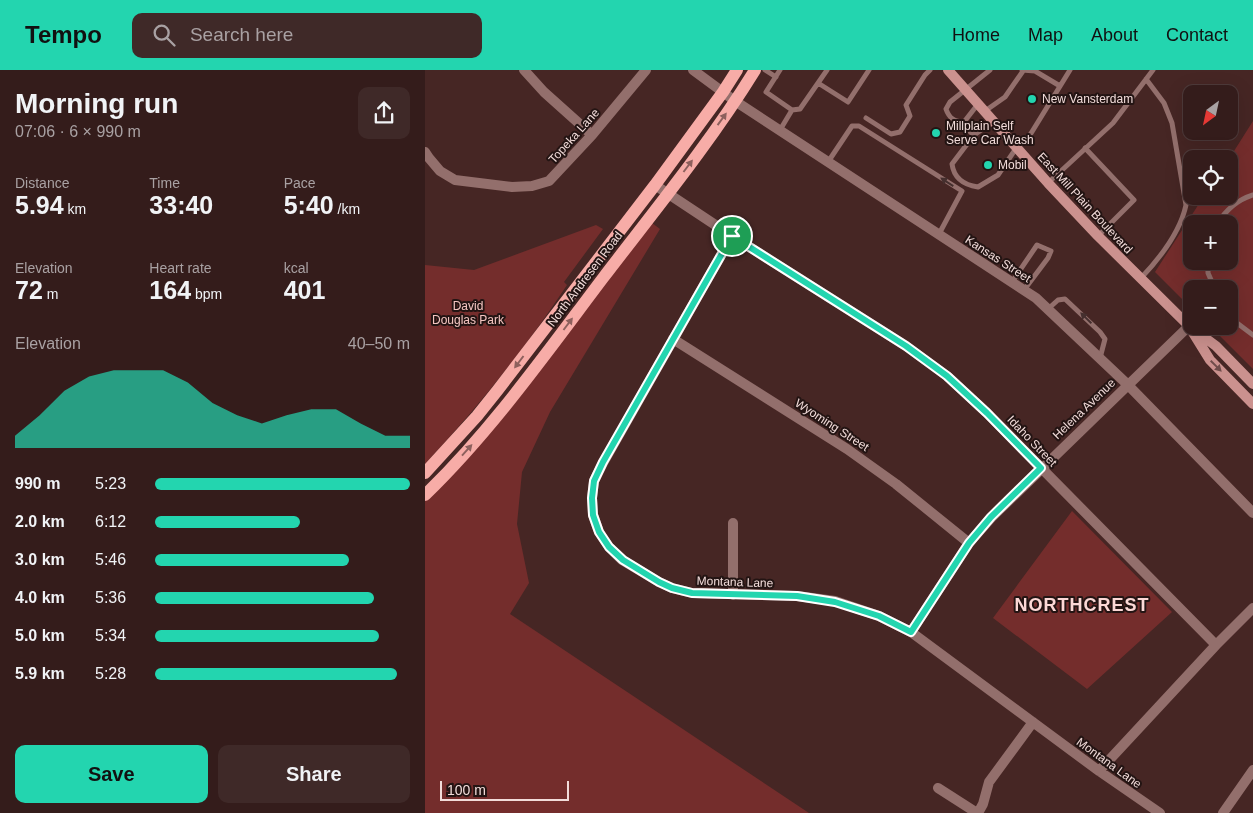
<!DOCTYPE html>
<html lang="en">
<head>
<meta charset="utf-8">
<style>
  body { margin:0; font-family:Arial,sans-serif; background:#3f2928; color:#f1f3f6; height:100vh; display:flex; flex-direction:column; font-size:19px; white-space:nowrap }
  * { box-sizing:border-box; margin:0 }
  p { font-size:16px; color:#a9a1a3 }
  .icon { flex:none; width:28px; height:28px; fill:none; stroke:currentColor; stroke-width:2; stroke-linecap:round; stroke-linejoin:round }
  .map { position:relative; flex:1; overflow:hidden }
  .panel { display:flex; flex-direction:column; background:#341c1b; width:425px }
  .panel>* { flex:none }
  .needle { width:32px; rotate:213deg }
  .fabs { position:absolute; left:758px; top:15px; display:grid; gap:10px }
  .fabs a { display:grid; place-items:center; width:55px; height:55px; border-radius:10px; background:#341c1b; box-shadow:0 5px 20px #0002,0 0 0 1px #4e3a3a; font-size:25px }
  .scale { position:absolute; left:15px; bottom:12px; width:129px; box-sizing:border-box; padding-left:5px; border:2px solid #f2dcda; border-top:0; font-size:14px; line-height:18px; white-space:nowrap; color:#f2dcda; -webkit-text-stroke:4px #231413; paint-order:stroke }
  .pin { position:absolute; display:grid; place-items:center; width:42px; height:42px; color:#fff; margin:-21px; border:2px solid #fff; border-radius:50%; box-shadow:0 1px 5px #0007 }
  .round { display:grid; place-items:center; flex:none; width:52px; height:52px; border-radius:10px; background:#3f2928 }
  .head { display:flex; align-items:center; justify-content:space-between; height:85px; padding:0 15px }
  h1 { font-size:28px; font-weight:800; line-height:38px }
  .stats { display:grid; grid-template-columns:repeat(3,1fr); gap:8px; height:85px; padding:5px 15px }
  .stats div { display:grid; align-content:center }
  .stats b { font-size:25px; font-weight:800 }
  .stats small { font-size:14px; font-weight:400 }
  .stats p { font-size:14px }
  .chart { height:140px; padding:10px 15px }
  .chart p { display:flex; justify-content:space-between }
  .chart svg { width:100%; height:90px; margin-top:5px; fill:#23d5af; opacity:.7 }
  .action { display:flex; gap:10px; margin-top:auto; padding:10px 15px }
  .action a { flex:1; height:58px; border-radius:10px; background:#23d5af; color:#111; font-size:20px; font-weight:800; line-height:58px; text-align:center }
  .action a+a { background:#3f2928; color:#f1f3f6 }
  ul { padding:0 15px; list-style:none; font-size:16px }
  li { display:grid; grid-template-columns:80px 60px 1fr; align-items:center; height:38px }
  li i { height:12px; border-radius:6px; background:#23d5af }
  header { display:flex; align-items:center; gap:30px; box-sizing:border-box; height:70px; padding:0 25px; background:#23d5af; color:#111 }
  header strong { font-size:24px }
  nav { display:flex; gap:28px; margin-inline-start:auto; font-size:18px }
  .search { width:350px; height:45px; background:#3f2928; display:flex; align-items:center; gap:12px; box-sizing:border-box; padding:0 18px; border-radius:10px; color:#a9a1a3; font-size:19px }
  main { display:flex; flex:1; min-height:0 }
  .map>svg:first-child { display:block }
  .green { fill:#742d2c; fill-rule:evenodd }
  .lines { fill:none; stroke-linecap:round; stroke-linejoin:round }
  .lane { stroke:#936f6c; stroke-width:5 }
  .street { stroke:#936f6c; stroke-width:10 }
  .secondary { stroke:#cb918e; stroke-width:10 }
  .primary { stroke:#f7aca7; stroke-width:12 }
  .oneway { fill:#8d605d }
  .oneway2 { fill:#452f2e }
  .oneway3 { fill:#6f4c4a }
  .route-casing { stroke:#fff; stroke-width:10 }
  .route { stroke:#23d5af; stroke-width:6 }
  .poi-dot { fill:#23d5af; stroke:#231413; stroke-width:2 }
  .labels { text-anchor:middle; stroke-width:4; stroke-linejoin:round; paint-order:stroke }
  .poi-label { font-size:12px; fill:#f2dcda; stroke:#231413; text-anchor:start }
  .street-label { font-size:12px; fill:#f2dcda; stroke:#231413 }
  .park-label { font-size:12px; fill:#f4c5c1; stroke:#231413 }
  .district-label { font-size:18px; font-weight:bold; letter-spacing:1px; fill:#fcd8d6; stroke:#231413 }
</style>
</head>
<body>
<header>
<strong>Tempo</strong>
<div class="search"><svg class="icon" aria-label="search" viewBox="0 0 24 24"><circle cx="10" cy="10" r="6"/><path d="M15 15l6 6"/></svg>Search here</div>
<nav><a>Home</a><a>Map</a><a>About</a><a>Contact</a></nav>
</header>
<main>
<section class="panel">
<div class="head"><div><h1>Morning run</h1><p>07:06 · 6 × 990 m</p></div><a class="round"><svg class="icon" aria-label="share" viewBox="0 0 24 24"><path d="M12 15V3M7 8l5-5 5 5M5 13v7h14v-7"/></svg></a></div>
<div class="stats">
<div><p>Distance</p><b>5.94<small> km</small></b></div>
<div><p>Time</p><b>33:40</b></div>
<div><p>Pace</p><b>5:40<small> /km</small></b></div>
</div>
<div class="stats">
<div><p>Elevation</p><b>72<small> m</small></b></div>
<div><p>Heart rate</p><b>164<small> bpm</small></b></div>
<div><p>kcal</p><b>401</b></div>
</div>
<div class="chart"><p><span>Elevation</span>40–50 m</p>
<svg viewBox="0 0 160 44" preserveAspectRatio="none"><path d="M0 44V38L10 28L20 16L30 9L40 6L50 6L60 6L70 12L80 22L90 28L100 32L110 28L120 25L130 25L140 32L150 38L160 38V44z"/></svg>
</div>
<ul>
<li><b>990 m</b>5:23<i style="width:100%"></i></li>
<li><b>2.0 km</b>6:12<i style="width:57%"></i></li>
<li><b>3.0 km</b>5:46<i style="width:76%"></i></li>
<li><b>4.0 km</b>5:36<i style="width:86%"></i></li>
<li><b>5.0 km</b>5:34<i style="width:88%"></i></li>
<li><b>5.9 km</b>5:28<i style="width:95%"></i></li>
</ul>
<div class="action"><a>Save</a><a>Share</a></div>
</section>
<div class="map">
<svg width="828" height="743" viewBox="0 0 828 743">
  <rect width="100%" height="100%" fill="#462624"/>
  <path class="green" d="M828,51V299L785,256H804V219H766V238L730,202L779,126H804V89ZM766,154H804V191H766Z
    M227,153L235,159L125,342L97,402L92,454L104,513L85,544L384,743H0V430Z
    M171,155L178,159L139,212L142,215C100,279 52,338 0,394V195L49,200Z
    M647,441L747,542L662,619L568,548Z"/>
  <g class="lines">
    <path class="lane" d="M340,0L351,7
      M355,0L341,22L367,40
      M597,0L610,1L635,16
      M393,13L423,32L444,0
      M553,34L539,52C529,52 524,48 521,39L525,32L565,0
      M560,41L580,27L598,1
      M441,48L466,64L475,62L485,46L481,35L500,5L505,0
      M539,52L542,59L549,65
      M568,52L549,65L527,94C529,109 539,115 553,117L573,105L592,77L605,65L645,0
      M355,60L367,40L375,39L402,0
      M660,78L709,130L673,166
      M403,92L427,56H434L537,121L514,164
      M623,113L688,53L728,0
      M792,154C801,140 812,130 828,125
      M783,191V203L790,219
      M716,208C735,188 755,163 761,135L747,53L739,33L721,9
      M587,212L612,175L626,181L623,188L599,220
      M623,239L633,230L640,229L675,262L680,269L675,288
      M804,241L812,253L828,265"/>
    <path class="street" d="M99,0L119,22L167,65
      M268,0L310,31L611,228L702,314L828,443
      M0,82L4,88L15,101L30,110L87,117L107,116L124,111L167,65L221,0
      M230,115L307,166L481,276L522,306L562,343L791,575
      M307,166L178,393L169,411L167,428L168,445L174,462L184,477L197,490L234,512L247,518L267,523L372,526L410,531L454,546L486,562L674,701L735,743
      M248,269L422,379L471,414L544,473
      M308,525V453
      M486,562L544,473L567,447L764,256
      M674,701L791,575L828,538
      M513,718L552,743
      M553,743L558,734L564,712L608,652
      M798,743L828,700"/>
    <path class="secondary" d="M523,0L623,113L673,166L764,256L791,276L828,314
      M767,261L785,290L828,334"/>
    <path class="primary" d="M0,403L52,346L72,321L230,115L298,22L312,0
      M0,425C67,360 122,282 178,208C230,140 285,73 330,0"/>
  </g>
  <defs><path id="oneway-solid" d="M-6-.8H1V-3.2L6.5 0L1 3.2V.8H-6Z" transform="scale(1.25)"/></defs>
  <g class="oneway">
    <use href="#oneway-solid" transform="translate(297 49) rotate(-54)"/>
    <use href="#oneway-solid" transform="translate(263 96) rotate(-53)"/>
    <use href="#oneway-solid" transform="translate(143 254) rotate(-53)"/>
    <use href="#oneway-solid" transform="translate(94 292) rotate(127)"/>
    <use href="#oneway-solid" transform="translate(42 380) rotate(-48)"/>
  </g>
  <g class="oneway2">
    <use href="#oneway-solid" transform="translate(522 112) rotate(-147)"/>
    <use href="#oneway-solid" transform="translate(661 248) rotate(-136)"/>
  </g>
  <use class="oneway3" href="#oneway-solid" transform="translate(791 296) rotate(45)"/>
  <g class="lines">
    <defs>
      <path id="route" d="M307,166L481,276L522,306L562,343L616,398L566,447L544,473L486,562L454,546L410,532L372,526L267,523L247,518L234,512L198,490L184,477L174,462L168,445L167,428L169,411L178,392Z"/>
    </defs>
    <use href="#route" class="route-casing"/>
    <use href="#route" class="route"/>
  </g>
  <g class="poi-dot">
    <circle cx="607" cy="29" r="5"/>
    <circle cx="511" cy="63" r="5"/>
    <circle cx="563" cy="95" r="5"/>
  </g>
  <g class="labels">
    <g class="poi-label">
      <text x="617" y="33">New Vansterdam</text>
      <text x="521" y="60">Millplain Self<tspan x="521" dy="14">Serve Car Wash</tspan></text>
      <text x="573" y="99">Mobil</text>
    </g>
    <g class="street-label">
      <text transform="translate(149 66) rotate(-48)" y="4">Topeka Lane</text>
      <text transform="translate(660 133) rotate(47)" y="4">East Mill Plain Boulevard</text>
      <text transform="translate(573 189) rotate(33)" y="4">Kansas Street</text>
      <text transform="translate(160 209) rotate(-53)" y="4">North Andresen Road</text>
      <text transform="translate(659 339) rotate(-44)" y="4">Helena Avenue</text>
      <text transform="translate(407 355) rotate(33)" y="4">Wyoming Street</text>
      <text transform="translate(607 371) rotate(46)" y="4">Idaho Street</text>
      <text transform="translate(310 512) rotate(2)" y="4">Montana Lane</text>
      <text transform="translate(684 693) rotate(36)" y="4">Montana Lane</text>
    </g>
    <g class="park-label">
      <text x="43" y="240">David<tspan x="43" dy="14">Douglas Park</tspan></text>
    </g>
    <g class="district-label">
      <text x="657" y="541">NORTHCREST</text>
    </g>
  </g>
</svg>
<div class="fabs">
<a><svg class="needle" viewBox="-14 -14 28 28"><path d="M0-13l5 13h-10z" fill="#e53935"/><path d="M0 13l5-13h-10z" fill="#a9a1a3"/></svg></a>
<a><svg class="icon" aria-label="locate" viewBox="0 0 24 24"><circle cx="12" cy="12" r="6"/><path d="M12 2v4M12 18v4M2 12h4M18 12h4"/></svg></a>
<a>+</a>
<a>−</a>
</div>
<div class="scale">100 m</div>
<div class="pin" style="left:307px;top:166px;background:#1e9e55"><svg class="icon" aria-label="arrive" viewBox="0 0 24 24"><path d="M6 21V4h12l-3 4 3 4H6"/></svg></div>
</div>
</main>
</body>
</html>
